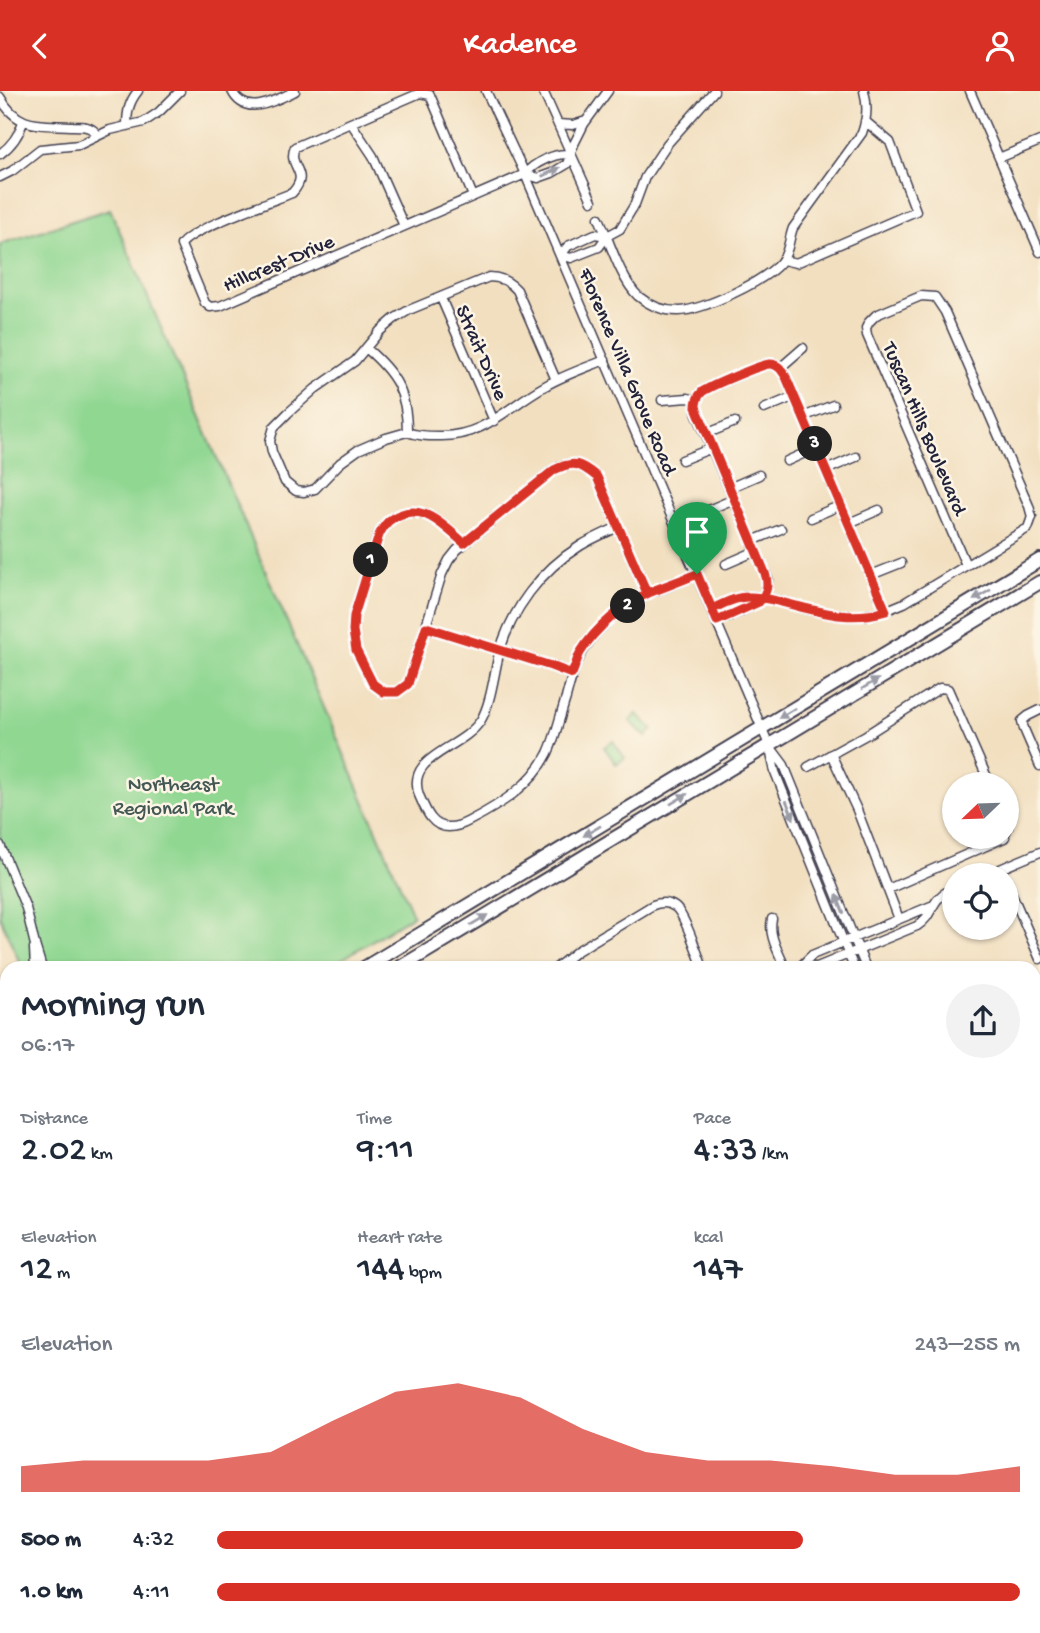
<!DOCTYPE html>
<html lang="en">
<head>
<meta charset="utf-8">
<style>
  body { margin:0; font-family:"Gochi Hand",sans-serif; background:#f2f2f3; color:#1f2937; height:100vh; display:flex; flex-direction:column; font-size:26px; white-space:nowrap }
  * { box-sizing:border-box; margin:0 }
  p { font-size:23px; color:#747a83 }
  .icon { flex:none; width:38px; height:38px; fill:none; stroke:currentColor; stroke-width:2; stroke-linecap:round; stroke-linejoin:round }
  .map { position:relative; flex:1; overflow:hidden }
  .panel { position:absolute; left:0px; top:870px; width:1041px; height:674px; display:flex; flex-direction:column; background:#fff; border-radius:21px 21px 0 0; box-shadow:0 2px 5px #0004 }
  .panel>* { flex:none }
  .needle { width:46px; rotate:247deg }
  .controls { position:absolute; left:942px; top:681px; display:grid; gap:14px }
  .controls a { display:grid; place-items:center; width:77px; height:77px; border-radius:50%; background:#fff; box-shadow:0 2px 5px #0004; font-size:35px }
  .pin { position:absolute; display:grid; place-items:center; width:60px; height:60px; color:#fff; margin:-72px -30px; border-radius:50% 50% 50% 0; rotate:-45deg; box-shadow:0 0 7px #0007 }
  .pin .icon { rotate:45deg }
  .km { position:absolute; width:35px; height:35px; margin:-18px; border-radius:50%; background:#222; color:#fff; font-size:19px; line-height:35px; text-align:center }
  .round { display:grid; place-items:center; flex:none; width:74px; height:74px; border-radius:37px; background:#f2f2f3 }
  .head { display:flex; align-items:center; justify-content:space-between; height:119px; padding:0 21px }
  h1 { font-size:38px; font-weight:600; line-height:52px }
  .figures { display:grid; grid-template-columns:repeat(3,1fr); gap:10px; height:119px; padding:7px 21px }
  .figures div { display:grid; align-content:center }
  .figures b { font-size:35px; font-weight:600 }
  .figures small { font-size:19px; font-weight:400 }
  .figures p { font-size:19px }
  .chart { height:196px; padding:14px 21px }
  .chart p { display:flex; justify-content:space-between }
  .chart svg { width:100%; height:126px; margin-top:7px; fill:#d93025; opacity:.7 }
  ul { padding:0 21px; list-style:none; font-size:23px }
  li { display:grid; grid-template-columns:112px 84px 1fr; align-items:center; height:52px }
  li i { height:18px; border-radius:9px; background:#d93025 }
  header { display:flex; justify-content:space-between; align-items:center; height:91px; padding:0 21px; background:#d93025; color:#fff; font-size:32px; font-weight:600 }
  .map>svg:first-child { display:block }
  .green { fill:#90d792; stroke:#597c66; stroke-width:2 }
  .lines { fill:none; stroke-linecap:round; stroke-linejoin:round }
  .minor-casing { stroke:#413e4f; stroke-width:11 }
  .highway-casing { stroke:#413e4f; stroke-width:16 }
  .minor { stroke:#fff; stroke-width:8 }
  .highway { stroke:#fff; stroke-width:12 }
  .oneway { fill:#9c9ca7 }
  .route-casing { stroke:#fff; stroke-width:14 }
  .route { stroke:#d93025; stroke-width:9 }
  .labels { text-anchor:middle; stroke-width:5; stroke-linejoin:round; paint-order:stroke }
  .street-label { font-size:21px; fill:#22223b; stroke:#fcf5e5 }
  .park-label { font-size:21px; fill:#435855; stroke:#fcf5e5 }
</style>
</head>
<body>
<header><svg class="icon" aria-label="back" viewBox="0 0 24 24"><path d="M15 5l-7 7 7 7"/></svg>Kadence<svg class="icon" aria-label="person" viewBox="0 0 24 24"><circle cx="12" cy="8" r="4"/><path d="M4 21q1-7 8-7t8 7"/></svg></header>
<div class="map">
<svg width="1040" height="1542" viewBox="0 0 1040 1542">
  <rect width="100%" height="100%" fill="#fcf5e5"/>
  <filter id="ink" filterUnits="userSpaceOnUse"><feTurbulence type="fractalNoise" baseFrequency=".0143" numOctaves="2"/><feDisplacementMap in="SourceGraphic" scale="14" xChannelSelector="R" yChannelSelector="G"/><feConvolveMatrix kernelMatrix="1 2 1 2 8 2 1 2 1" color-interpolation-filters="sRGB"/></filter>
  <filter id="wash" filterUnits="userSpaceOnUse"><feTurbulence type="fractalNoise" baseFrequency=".00686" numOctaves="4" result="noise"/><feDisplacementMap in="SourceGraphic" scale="28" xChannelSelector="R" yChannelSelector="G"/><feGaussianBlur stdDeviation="1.57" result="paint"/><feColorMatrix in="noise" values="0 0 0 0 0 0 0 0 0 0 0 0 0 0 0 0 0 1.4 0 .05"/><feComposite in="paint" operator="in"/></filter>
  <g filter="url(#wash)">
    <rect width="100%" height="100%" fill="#f2dfc0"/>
    <path class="green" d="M110,118L413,824L328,877H22L0,826V153Z
      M637,623L653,638L646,646L630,630Z
      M613,650L625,667L616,673L604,656Z"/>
  </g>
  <g filter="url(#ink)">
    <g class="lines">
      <defs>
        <path id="minor" d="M232,0C245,27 275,10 295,0
          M486,0L525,83L769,654L784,674L866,877
          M543,0L592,110
          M970,0L1040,161
          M0,6C18,39 40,33 73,35C84,35 91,35 98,44
          M351,32L373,65L404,135
          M558,33L573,34L586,30
          M127,35C127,21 129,11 138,0
          M0,63C11,55 19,44 23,31
          M999,67L1040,50
          M525,83L538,87L552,82L567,73L574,53L584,33L608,0
          M0,86L12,80L40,58L79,54L110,39L144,31L159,21L180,0
          M473,105L430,4L420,2L295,56C286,77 312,80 292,102C270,111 190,138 181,154L205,212L210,216L220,215L525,83C534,72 557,60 571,64
          M599,127C609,149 621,189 638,205C649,214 663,220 678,220C700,221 771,188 783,168C789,160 789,147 793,137L862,42C867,28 868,14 864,0
          M607,145L595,143L568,155L561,164L571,167L599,156L607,145L620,138L635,113L645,86L667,53L714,0
          M783,169L796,172L916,120L890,51L865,30
          M441,207L494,330
          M366,257C396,283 407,301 407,341
          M780,277L803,257
          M556,289L517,199C509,190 501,186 489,186L409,219L394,228L380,240L355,270L315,298L288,322L274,336L270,350L272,361L285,391L296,400L304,401L315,398L340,372L358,359L386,347L407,341C417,345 428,345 439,345C485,346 508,315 545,295C564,284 585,277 605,269
          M662,309L688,307L697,309
          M764,318L795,305
          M803,326L833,314
          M706,343L735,331
          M682,369L712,357
          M787,370L816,357
          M826,379L856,366
          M729,397L759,384
          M706,420L734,408
          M811,427L841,414
          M849,432L879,419
          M618,436C605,442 591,448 580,455C541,479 511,519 499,563C494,583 491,612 481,629C462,659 405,664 419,704C422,711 426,721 431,727C441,740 456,737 469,730C500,714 532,694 548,662C556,645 560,625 566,607C573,579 578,563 597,541C611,526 629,512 647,502C651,501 654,501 658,499C671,495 684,489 697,483
          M752,450L781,438
          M464,452C447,438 426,414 402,423C390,427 385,432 378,444L354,525L353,540L356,559L373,593L384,601H397L408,593L442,483L449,469L457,459L553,379C574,369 580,372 597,386L647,503
          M726,473L756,460
          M871,484L901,472
          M712,518C723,513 735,506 747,506C760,505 777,509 789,513C836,525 859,533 904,512L1028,437L1032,426L1029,415L945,221L935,206L921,205L876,224L869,231L866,237L867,244L966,474
          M717,530C737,521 768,515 768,488L697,323C694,312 697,304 706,298L763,274C775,271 781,276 786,286L886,520
          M426,536L551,575L572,583
          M1040,619L1028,625L1022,630L1024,638L1040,675
          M770,657L775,681L854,877
          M831,663L857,719L899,828
          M808,676L866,644L940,597L948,598L990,693
          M1006,731L1008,736L1006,741
          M0,754L26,817L35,854L42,877
          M986,784L1040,761
          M1006,789L1040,868
          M888,798L1004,747L1005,746
          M772,828C768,845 779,861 785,877
          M34,857L35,877
          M802,875L817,876L917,835C936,823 928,808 954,797
          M556,877L577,860L653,814C661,811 668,811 675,816C684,822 698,864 703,877
          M799,877L812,864L931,815
          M1034,894L1040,892
          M0,933L7,949
          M1034,955L1040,952
          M1034,1013L1040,1010
          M0,1022L7,1018
          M1034,1039L1040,1052
          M1034,1298L1040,1312
          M1034,1321L1040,1319
          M0,1433L7,1430
          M1034,1456L1040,1468
          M0,1477L7,1474
          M0,1512L7,1529
          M10,1536L13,1542
          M219,1536L221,1542
          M263,1536L265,1542
          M357,1536L359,1542
          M403,1536L405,1542
          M452,1536L454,1542
          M498,1536L500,1542
          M1018,1536L1021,1542
          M89,1542L90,1536
          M130,1542L131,1536
          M139,1542V1536
          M548,1542L560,1536
          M744,1542L754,1536
          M962,1542L974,1536"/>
        <path id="highway" d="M364,877L1040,469
          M399,877L1040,491
          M0,1094L7,1090
          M0,1112L7,1108"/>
      </defs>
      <use href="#minor" class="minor-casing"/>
      <use href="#highway" class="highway-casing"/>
      <use href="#minor" class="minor"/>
      <use href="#highway" class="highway"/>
    </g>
    <defs><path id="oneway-solid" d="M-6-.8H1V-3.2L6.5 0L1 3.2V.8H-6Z" transform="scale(1.75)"/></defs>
    <g class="oneway">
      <use href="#oneway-solid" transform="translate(551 81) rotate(-26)"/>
      <use href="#oneway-solid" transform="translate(982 504) rotate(149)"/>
      <use href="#oneway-solid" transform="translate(870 593) rotate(-31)"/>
      <use href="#oneway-solid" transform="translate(787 622) rotate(149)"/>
      <use href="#oneway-solid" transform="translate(679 708) rotate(-31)"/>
      <use href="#oneway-solid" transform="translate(790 719) rotate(68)"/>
      <use href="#oneway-solid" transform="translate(592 740) rotate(149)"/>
      <use href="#oneway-solid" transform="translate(840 813) rotate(-112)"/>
      <use href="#oneway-solid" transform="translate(479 829) rotate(-31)"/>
    </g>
  </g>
  <g class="lines" filter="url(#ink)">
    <defs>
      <path id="route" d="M697,483L647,502L597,386C580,372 574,369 554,379L464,452C447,438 426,414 402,423C390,427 385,432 379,444L354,525L353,540L356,559L373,593L384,601H397L408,593L426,536L551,575L572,583C575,576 577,568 580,562C595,537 624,513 651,501C666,495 682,490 697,483L712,518C723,513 735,506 748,506C760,505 773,509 785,512C822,521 849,531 886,520L786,286C782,279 778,273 770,273C762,273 708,296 702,301C698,305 696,310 696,316L765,482C769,494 767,502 759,511L717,530L697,483"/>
    </defs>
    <use href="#route" class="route-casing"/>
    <use href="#route" class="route"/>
  </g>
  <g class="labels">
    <g class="street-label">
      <text transform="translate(278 171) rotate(-23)" y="7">Hillcrest Drive</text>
      <text transform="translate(483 261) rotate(66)" y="7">Strait Drive</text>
      <text transform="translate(629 280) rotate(67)" y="7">Florence Villa Grove Road</text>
      <text transform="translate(926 337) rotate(67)" y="7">Tuscan Hills Boulevard</text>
    </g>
    <g class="park-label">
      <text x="173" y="699">Northeast<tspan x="173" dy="24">Regional Park</tspan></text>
    </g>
  </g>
</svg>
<div class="controls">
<a><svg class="needle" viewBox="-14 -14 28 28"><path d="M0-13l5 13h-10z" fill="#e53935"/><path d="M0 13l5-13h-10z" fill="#747a83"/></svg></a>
<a><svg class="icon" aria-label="locate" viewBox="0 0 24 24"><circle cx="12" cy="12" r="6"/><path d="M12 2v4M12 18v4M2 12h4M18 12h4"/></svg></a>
</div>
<div class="pin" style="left:697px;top:483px;background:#1e9e55"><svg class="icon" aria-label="arrive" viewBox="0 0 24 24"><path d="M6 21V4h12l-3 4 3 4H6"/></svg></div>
<b class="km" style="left:371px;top:469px">1</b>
<b class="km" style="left:628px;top:515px">2</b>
<b class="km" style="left:815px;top:353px">3</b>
<section class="panel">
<div class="head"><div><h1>Morning run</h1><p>06:17</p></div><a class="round"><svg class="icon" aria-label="share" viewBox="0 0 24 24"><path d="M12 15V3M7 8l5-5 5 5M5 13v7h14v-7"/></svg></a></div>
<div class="figures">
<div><p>Distance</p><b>2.02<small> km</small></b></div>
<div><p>Time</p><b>9:11</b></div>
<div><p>Pace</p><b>4:33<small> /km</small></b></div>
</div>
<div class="figures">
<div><p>Elevation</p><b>12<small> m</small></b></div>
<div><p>Heart rate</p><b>144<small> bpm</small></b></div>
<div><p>kcal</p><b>147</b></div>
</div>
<div class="chart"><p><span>Elevation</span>243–255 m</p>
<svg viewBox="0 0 160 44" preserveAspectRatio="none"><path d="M0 44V35L10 33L20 33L30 33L40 30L50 19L60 9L70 6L80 11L90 22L100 30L110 33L120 33L130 35L140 38L150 38L160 35V44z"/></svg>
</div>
<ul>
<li><b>500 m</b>4:32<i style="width:73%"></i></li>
<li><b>1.0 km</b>4:11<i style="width:100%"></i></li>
</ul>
</section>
</div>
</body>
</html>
